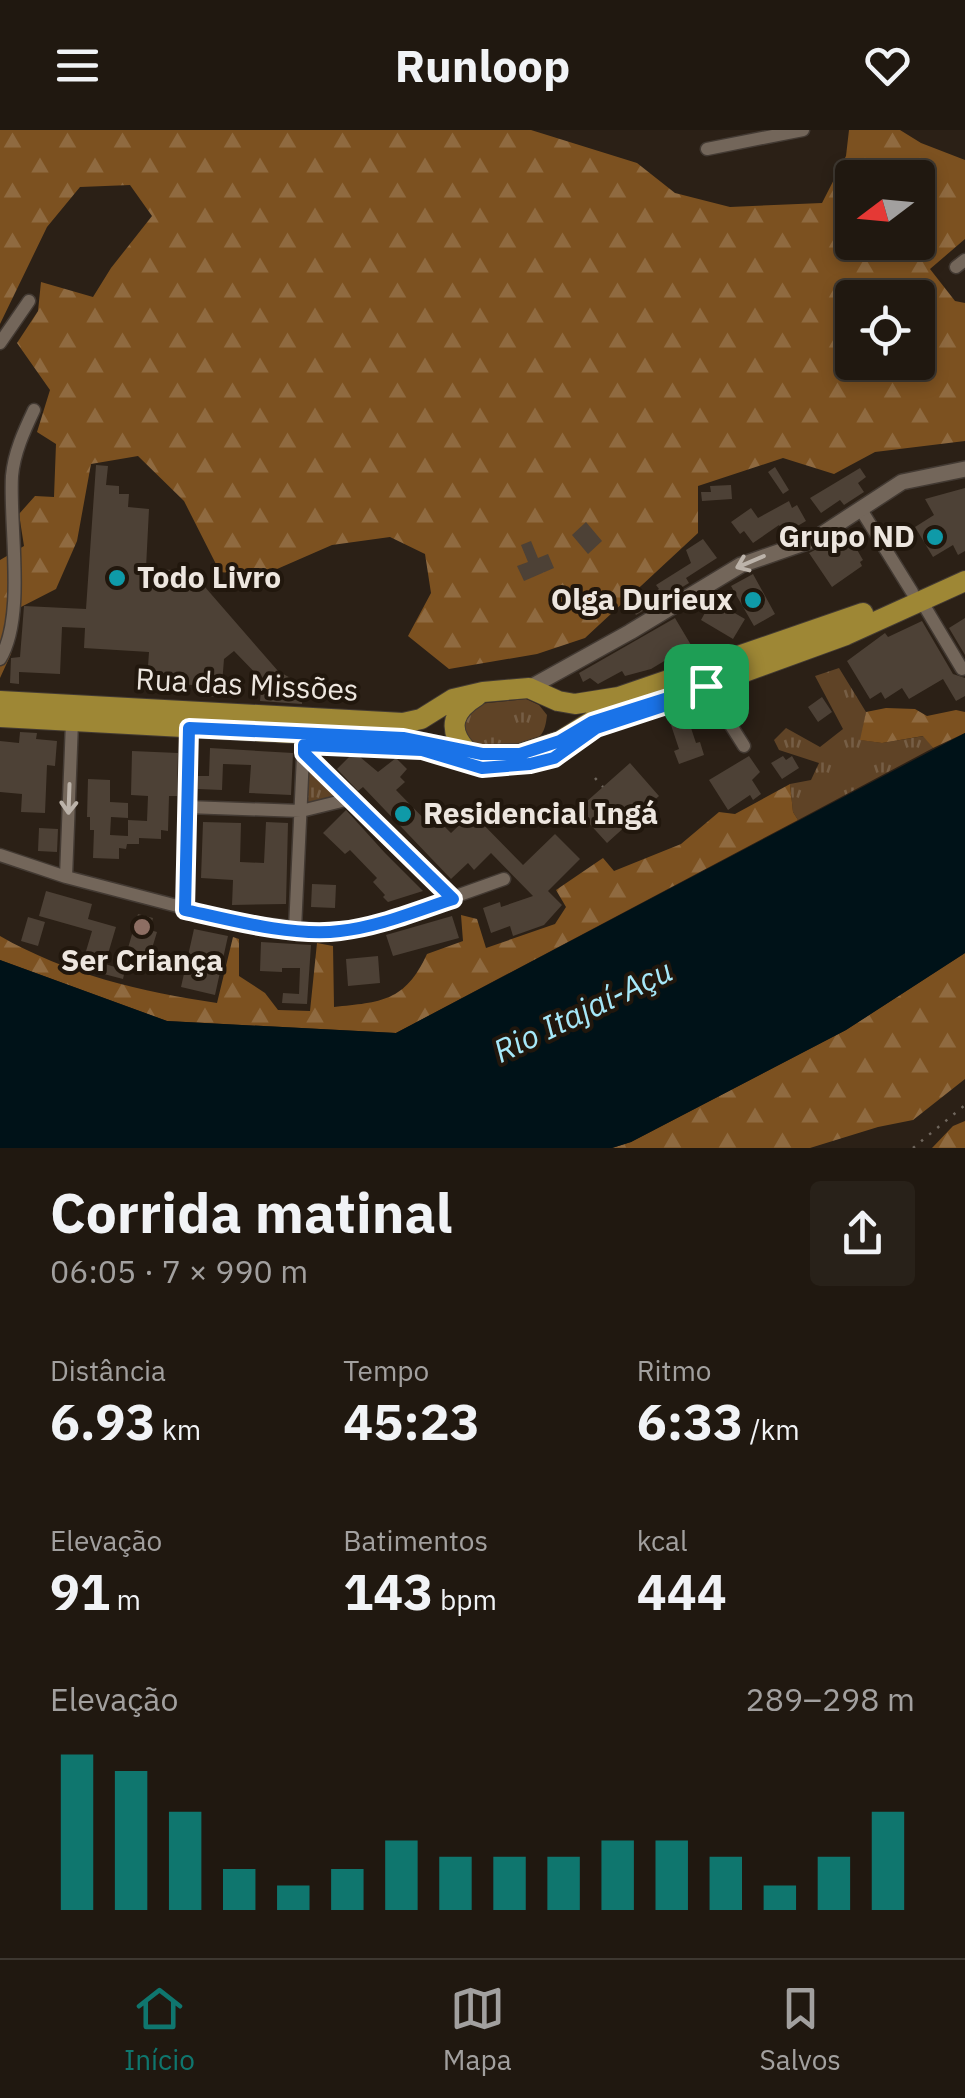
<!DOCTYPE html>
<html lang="pt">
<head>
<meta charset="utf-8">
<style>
  body { margin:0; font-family:"IBM Plex Sans",sans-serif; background:#282119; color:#f1f3f6; height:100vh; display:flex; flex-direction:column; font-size:38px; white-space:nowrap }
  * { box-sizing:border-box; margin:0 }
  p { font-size:32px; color:#a2a09f }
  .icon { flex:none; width:55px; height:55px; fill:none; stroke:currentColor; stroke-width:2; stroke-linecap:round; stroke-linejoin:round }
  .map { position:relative; height:1018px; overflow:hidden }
  .sheet { display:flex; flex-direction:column; background:#201810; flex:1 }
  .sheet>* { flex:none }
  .needle { width:65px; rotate:254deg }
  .buttons { position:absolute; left:835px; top:30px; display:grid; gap:20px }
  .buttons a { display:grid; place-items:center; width:100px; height:100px; border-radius:10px; background:#201810; box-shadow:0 5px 15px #0003,0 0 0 2px #3d3730; font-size:50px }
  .pin { position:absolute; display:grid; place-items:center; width:85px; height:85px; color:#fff; margin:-42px; border-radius:20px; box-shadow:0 5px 15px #0006 }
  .round { display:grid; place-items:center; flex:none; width:105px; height:105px; border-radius:10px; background:#282119 }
  .head { display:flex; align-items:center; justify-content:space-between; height:170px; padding:0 50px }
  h1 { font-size:55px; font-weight:700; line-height:75px }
  .figures { display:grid; grid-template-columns:repeat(3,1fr); gap:15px; height:170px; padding:10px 50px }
  .figures div { display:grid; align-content:center }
  .figures b { font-size:50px; font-weight:700 }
  .figures small { font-size:28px; font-weight:400 }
  .figures p { font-size:28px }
  .chart { height:280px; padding:20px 50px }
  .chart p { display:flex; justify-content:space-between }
  .chart svg { width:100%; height:180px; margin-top:10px; stroke:#0f766e; stroke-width:6 }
  header { display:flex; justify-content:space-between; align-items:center; height:130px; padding:0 50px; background:#201810; font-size:45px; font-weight:700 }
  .tab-bar { display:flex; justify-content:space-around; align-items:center; height:140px; border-top:2px solid #3d3730; background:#201810; font-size:28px; color:#a2a09f }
  .tab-bar a { display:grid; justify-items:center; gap:5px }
  .tab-bar .on { color:#0f766e }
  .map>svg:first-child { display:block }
  .grass { fill:url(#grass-tufts) }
  .forest { fill:url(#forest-firs); fill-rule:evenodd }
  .water { fill:#001218 }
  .building { fill:#4d4136 }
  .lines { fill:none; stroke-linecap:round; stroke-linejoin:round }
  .minor-casing { stroke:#433a33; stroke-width:15 }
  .tertiary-casing { stroke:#433a33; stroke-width:18 }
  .primary-casing { stroke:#433a33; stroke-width:22 }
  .path { stroke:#6f665d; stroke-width:2.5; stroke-dasharray:2.5 8; stroke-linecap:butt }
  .minor { stroke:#73665a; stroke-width:12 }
  .tertiary { stroke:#73665a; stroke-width:15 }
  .primary { stroke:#9e8735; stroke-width:20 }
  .oneway { stroke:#bcb3aa }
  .route-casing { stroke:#fff; stroke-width:20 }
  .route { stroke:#1a73e8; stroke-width:12 }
  .culture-dot { fill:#0f9aa8; stroke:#21170d; stroke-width:4 }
  .education-dot { fill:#8d6e63; stroke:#21170d; stroke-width:4 }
  .labels { text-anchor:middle; stroke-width:8; stroke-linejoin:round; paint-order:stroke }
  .poi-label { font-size:30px; font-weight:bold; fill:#ede6df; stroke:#21170d; text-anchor:end }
  .street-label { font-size:30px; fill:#ede6df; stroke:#21170d }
  .water-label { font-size:32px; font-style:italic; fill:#a6e8f9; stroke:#21170d }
</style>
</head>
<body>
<header><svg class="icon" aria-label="menu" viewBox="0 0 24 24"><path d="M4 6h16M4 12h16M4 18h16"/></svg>Runloop<svg class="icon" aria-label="heart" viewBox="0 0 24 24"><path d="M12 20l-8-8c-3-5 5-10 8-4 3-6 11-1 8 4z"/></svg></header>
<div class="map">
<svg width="965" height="1018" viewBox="0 0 965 1018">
  <defs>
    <pattern id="grass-tufts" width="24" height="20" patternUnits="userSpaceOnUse" patternTransform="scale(2.5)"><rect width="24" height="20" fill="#5f4326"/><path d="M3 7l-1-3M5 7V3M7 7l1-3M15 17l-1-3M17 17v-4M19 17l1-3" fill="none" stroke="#765e45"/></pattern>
    <pattern id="forest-firs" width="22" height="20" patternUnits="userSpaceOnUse" patternTransform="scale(2.5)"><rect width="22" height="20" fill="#7c5120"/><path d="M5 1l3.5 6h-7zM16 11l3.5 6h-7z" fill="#8f6a40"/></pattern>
  </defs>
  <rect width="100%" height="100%" fill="#2b2016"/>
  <path class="grass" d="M839,538L866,582L861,610L882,613L924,606L933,618L798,690L793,682L790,654L811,650L819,633L779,620L774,610L786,598L820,617L843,599L815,546Z
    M526,569L539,575L547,585C546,593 545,602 538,608C522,622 482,621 465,609L461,591L478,574Z
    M307,638L339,667L304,675Z"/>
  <path class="forest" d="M0,0H531L637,33L675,63L730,77L822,73L846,26L849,0H900L921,13L965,30V109L930,139L955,171L965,173V311L875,322L834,344L783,328L698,356V403L585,508L537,524L449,539L408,506L431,463L425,424L390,407L332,415L261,446L220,442L184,371L138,326L91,334L77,411L56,459L19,478L11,524L0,548V430L24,416L19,384L35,366L54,367L56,314L37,302L50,260L17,213L38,181L41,152L93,167L111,138L152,86L130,55L80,57L47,97L0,194ZM852,48H918V112H852ZM852,168H918V232H852Z
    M886,578L915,579L927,586L956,580L965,582V603L933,618L923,606L882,613L860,610L866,582Z
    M790,654L793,682L798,690L396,903L167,891L0,830V806C66,844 142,862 217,873L233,807L239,809V846L265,863L278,880L310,881L317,813L333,816L334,877C381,872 405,872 427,824L463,811L461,785L477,789L486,818L555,794L566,777L556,760L603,728L614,741L681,714L719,682L735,684Z
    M965,823V949L913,990L878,997L810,1018H612L631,1012L846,900Z
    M965,991V1018H932L953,996Z"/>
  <path class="water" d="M965,603V823L846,900L631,1012L612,1018H0V830L167,891L396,903Z"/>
  <path class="building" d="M96,335L108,336L106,355L119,356V364H129L128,377L149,379L146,438L198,442V449L278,541L303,555L302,574L260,571L262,550L234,521L224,529L221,567L203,566L204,556L147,551L149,522L84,518L85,498L62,497L60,544L19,542V554L10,553L11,528L20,527L24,476L86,479Z
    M775,337L789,360L783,364L768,342Z
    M860,338L866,347L858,353L864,362L844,375L840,370L821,383L810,368Z
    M731,355L732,369L702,371L701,362H711L710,356Z
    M965,358V421L958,425L953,415L933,427L915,397L934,385L925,369Z
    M789,371L792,378L797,375L806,391L784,404L779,395L753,413L744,401L740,404L731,392L751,378L758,388Z
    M586,392L602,411L588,424L572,405Z
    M849,406L863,430L860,432L862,436L832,457L809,423L829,413L832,417Z
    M703,409L717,428L686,448L689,453L636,485L631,477L659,459L656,455L691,433L686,420Z
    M531,411L538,428L548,424L554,438L524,451L517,436L528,432L521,415Z
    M753,444L775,484L754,496L731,456Z
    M712,470L745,489L733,509L701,490Z
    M675,488L691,515L651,539L625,546L622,541L598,554L590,548L583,552L579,543Z
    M965,488V525L949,498Z
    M922,491L953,544L965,548V566L956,571L943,549L909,569L902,558L885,569L881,562L870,569L847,531L885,503L888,507Z
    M822,567L832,582L818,592L808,577Z
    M684,577L696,613L700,612L704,625L679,634L674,621L679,619L667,583Z
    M20,602L37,603L36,609L57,611L55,636L47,635L45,683L21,682L22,664L0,662V611L19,613Z
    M210,618L293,623L291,665L249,663L251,635L223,634L222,660L198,659V646H209Z
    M132,621L178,623L177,666H169L168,701L161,700V709L139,708V714H127L126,719L119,718V729L93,728L94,700H90V687H87L88,649L110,650V672L128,673V688L111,687L110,705L128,706V690L147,691L148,666L131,665Z
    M354,622L378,642L396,628L407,639L400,647L405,652L396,660L433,698L440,692L451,703L472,683L523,735L555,704L580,729L548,761L562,775L544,795L513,806L510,796L491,803L483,778L500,772L501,777L533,766L491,723L474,740L468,733L451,749L363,657L358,661L337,639Z
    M749,626L760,642L752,650L761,664L753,670L750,665L728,680L709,650Z
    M783,626L786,630L792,626L799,638L782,649L771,633Z
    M630,633L659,666L607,713L577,680Z
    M346,680L385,723L423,761L388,772L383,767L385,765L373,752L377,748L350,720L345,724L323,703Z
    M203,692L241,693L240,732L264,733L266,692L288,693L286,774L232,775L233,750L201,748Z
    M39,698L58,699L57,722L38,721Z
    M312,754L336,755L335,778L311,777Z
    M46,761L92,774L88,789L116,797L105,834L125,840L123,849L81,838L92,801L39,786Z
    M138,784L153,788L150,800L157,802L150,825L128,818Z
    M452,786L459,808L393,826L386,805Z
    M28,787L45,792L38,816L21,811Z
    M194,799L228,806L215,865L181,857Z
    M261,812L311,815L307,874L282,873L283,863L299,864L300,838H282V842L260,841Z
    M378,826L380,853L348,856L346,829Z"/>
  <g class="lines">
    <defs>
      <path id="minor" d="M707,19L803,0
        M956,137L965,130
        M0,213L29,171
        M860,378L912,462
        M922,472L962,539
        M0,529C26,486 9,397 12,346C14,323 24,301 34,280
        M706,556L744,616
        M303,623L453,769
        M187,677L301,681L350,669
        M0,725L66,747L235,791L338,802L389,790L504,749
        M66,747L72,592
        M185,779L189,598
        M295,799L304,604"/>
      <path id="tertiary" d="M529,558L630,502L741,435L813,410L902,352L965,339"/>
      <path id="primary" d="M0,571L403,593L421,589L453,569L483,562L529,558L558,571L575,574L619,567L863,483
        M0,587L403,609L482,625L520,624L560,611L592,591L706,556L846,505L965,451
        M466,620C446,598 454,580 477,566"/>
    </defs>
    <use href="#minor" class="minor-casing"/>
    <use href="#tertiary" class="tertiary-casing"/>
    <use href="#primary" class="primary-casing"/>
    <path class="path" d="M595,648L603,657
      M913,1018L965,975"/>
    <use href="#minor" class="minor"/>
    <use href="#tertiary" class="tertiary"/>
    <use href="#primary" class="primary"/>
  </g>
  <defs><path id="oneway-shaft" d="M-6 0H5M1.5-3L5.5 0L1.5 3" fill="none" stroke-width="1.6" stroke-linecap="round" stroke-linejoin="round" transform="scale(2.5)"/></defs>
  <g class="oneway">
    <use href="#oneway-shaft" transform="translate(750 432) rotate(157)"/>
    <use href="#oneway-shaft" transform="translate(69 669) rotate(92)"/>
  </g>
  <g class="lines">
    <defs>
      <path id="route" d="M706,556L709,561L596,598L554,628L530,634L482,638L422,620L304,615V623L453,769C416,781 378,797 340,801C294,807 230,790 185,780L189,598L403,608L482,624H520L560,611L592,592Z"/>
    </defs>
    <use href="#route" class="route-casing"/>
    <use href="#route" class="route"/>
  </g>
  <g class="culture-dot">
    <circle cx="935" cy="407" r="10"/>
    <circle cx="117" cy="448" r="10"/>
    <circle cx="753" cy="470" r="10"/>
    <circle cx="403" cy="684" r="10"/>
  </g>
  <circle class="education-dot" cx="142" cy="797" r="10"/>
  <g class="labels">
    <g class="poi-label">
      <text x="915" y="417">Grupo ND</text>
      <text x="137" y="458" text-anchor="start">Todo Livro</text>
      <text x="733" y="480">Olga Durieux</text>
      <text x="423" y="694" text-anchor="start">Residencial Ingá</text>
      <text x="142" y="841" text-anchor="middle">Ser Criança</text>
    </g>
    <g class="street-label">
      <text transform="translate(247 555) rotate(3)" y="10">Rua das Missões</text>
    </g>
    <g class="water-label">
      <text transform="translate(583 881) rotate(-26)" y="11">Rio Itajaí-Açu</text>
    </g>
  </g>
</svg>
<div class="buttons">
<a><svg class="needle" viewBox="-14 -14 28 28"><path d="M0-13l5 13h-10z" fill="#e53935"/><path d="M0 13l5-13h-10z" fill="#a2a09f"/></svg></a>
<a><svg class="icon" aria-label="locate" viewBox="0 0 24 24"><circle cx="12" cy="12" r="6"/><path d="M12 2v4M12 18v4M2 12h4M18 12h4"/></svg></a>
</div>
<div class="pin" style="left:706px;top:556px;background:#1e9e55"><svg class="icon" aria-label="arrive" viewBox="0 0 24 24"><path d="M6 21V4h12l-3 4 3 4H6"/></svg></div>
</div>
<section class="sheet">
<div class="head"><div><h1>Corrida matinal</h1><p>06:05 · 7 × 990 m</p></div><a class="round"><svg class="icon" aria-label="share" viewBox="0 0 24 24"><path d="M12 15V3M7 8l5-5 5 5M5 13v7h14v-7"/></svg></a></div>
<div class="figures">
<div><p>Distância</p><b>6.93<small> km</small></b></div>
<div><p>Tempo</p><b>45:23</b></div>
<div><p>Ritmo</p><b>6:33<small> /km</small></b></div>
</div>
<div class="figures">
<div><p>Elevação</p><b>91<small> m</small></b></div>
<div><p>Batimentos</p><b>143<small> bpm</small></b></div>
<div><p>kcal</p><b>444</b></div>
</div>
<div class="chart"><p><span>Elevação</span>289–298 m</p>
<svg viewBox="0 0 160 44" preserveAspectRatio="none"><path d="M5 44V6M15 44V10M25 44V20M35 44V34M45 44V38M55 44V34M65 44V27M75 44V31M85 44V31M95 44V31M105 44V27M115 44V27M125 44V31M135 44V38M145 44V31M155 44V20"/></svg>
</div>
</section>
<nav class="tab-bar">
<a class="on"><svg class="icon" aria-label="home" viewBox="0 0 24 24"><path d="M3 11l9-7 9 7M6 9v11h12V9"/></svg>Início</a>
<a><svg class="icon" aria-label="map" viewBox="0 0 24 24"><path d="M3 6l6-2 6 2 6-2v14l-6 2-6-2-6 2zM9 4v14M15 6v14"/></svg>Mapa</a>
<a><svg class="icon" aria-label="saved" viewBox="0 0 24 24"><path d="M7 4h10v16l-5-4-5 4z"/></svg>Salvos</a>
</nav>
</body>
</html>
